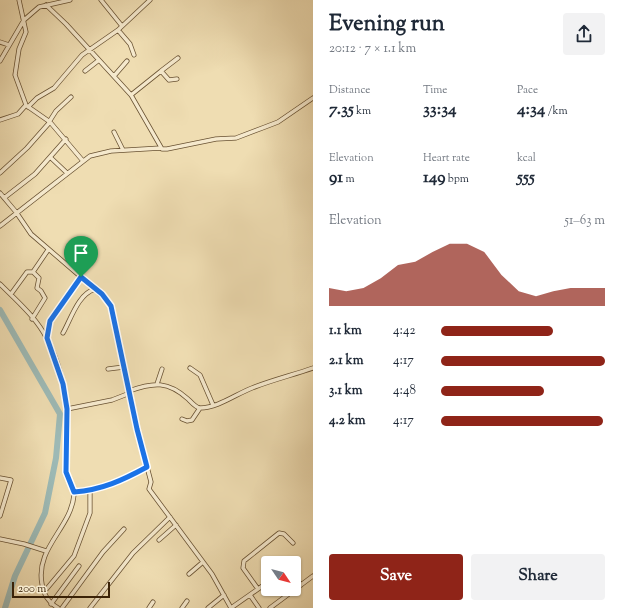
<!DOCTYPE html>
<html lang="en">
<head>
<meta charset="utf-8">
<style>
  body { margin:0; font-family:"Sorts Mill Goudy",serif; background:#f2f2f3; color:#1f2937; height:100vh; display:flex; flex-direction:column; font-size:15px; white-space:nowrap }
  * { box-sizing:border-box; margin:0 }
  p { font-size:13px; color:#747a83 }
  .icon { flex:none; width:22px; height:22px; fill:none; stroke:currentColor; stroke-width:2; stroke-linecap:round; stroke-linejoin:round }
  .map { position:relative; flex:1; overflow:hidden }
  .details { display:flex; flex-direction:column; background:#fff; width:308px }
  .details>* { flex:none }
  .needle { width:26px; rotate:125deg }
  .buttons { position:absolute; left:261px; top:556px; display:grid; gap:8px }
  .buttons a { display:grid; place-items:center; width:40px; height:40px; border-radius:4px; background:#fff; box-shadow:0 1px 3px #0004; font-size:20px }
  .scale { position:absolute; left:12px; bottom:10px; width:98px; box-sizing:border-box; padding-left:4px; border:2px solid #3b2207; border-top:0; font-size:11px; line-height:14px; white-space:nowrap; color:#3b2207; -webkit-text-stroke:3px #f5e9cd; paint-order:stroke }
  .pin { position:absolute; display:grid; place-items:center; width:34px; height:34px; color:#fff; margin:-41px -17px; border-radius:50% 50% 50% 0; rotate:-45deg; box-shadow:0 0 4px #0007 }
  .pin .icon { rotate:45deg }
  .round { display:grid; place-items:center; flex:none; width:42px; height:42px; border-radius:4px; background:#f2f2f3 }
  .head { display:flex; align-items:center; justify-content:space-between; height:68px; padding:0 16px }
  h1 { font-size:22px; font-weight:700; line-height:30px }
  .stats { display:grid; grid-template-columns:repeat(3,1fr); gap:6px; height:68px; padding:4px 16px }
  .stats div { display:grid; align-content:center }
  .stats b { font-size:17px; font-weight:700 }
  .stats small { font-size:11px; font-weight:400 }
  .stats p { font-size:11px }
  .chart { height:112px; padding:8px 16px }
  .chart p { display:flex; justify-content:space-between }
  .chart svg { width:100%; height:72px; margin-top:4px; fill:#8f2418; opacity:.7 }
  .primary-button { display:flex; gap:8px; margin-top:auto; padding:8px 16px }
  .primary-button a { flex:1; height:46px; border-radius:4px; background:#8f2418; color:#fff; font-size:16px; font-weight:700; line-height:46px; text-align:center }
  .primary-button a+a { background:#f2f2f3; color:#1f2937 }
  ul { padding:0 16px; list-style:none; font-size:13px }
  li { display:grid; grid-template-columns:64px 48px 1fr; align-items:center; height:30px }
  li i { height:10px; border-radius:5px; background:#8f2418 }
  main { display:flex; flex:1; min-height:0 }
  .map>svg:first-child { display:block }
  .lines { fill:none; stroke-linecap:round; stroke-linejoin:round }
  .river { stroke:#9dbab6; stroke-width:6 }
  .minor-casing { stroke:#685132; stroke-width:5 }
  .minor { stroke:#f5e9cd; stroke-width:3.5 }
  .route-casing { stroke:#fff; stroke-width:8 }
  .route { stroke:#1a73e8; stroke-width:5 }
</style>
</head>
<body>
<main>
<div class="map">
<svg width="313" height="608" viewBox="0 0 313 608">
  <rect width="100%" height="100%" fill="#efddb2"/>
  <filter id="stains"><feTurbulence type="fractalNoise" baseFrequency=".005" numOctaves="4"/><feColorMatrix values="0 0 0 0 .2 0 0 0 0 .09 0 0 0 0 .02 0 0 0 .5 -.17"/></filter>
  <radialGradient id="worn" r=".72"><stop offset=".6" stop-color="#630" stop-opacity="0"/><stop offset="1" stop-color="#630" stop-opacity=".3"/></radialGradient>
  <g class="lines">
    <path class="river" d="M0,310L60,414L56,458L45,513L15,576L5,608"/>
    <defs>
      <path id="minor" d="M101,0L122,26
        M46,5L66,24L131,95L162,149H167L216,139L236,138L265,127L278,122L313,98
        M118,30L130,44L134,55
        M0,42L9,45
        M0,61L24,20L39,7L70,0
        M85,71L99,60
        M161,71L178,58
        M114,76L127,61
        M131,95L161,71L169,80L177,79
        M27,106L50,122L83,161
        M28,107L37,98L54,88L82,55L118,30L150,0
        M0,120L18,114L26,105L15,75L19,49L26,32L19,0
        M49,122L56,111L71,97
        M114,132L123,150
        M50,157L67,173
        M0,173L27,148L50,122
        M0,193L16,212L31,234L95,289L111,305L137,429L151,482L149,489L212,574L231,608
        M4,198L35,174L66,139
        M0,226L90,156L111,151L161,148
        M0,284C16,300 37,318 47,339C58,359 65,386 67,409C68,428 66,447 66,466C66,477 74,487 74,495C71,528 35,548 42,584C44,595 48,602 58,608
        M11,294L27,272H33
        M32,319L45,298L41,291L37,288L39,278L33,272L48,250
        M63,333C71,319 78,294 95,289
        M47,338L51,321L81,277
        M190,368L200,375L213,405
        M108,369L124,367
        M157,384L162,369
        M129,391C154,382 168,381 188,399C191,402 196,408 200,408C218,408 236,394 252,388C272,380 293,375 313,368
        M67,409L112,400L130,393
        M182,419L187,421L192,420L200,408
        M0,478L11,480L0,516
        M74,492C102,490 123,480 147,467
        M0,539L24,544L46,551
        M159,540L176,525
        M189,574L203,562
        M294,577L301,585
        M258,589L243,568L244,561L279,533L284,534L293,543
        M44,592L74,556L90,513V491
        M250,595L259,608
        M51,604L79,566
        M62,608L103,552L124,529
        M90,608L133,553L170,517
        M149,608L153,602
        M182,608L187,601
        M208,608L224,595
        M231,608L268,582
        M270,608L313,576"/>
    </defs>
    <use href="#minor" class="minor-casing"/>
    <use href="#minor" class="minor"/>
  </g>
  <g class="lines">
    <defs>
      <path id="route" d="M81,277L102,294L111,306L137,429L147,467C123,480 102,490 74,492L66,472L67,409L63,384L47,338L50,321Z"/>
    </defs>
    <use href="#route" class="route-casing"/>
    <use href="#route" class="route"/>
  </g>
  <rect width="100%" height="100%" filter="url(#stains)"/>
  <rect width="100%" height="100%" fill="url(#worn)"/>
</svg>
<div class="buttons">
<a><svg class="needle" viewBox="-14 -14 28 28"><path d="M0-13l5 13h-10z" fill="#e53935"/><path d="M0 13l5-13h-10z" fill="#747a83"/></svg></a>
</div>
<div class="scale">200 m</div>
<div class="pin" style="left:81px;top:277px;background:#1e9e55"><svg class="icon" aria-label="arrive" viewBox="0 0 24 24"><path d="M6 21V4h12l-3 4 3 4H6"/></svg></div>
</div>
<section class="details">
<div class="head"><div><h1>Evening run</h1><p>20:12 · 7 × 1.1 km</p></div><a class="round"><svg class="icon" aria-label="share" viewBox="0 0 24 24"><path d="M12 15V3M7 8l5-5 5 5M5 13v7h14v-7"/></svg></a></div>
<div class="stats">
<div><p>Distance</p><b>7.35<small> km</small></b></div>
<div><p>Time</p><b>33:34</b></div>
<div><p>Pace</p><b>4:34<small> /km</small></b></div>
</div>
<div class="stats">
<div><p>Elevation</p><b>91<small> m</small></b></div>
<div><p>Heart rate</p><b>149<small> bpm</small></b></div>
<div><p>kcal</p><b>555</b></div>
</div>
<div class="chart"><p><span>Elevation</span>51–63 m</p>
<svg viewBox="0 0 160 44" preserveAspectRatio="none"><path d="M0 44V33L10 35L20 33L30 27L40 19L50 17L60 11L70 6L80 6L90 11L100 25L110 35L120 38L130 35L140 33L150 33L160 33V44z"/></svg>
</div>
<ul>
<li><b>1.1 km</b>4:42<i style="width:68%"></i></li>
<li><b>2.1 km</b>4:17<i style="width:100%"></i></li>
<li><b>3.1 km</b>4:48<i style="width:63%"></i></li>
<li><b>4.2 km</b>4:17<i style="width:99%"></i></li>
</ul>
<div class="primary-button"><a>Save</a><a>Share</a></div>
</section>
</main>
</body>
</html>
